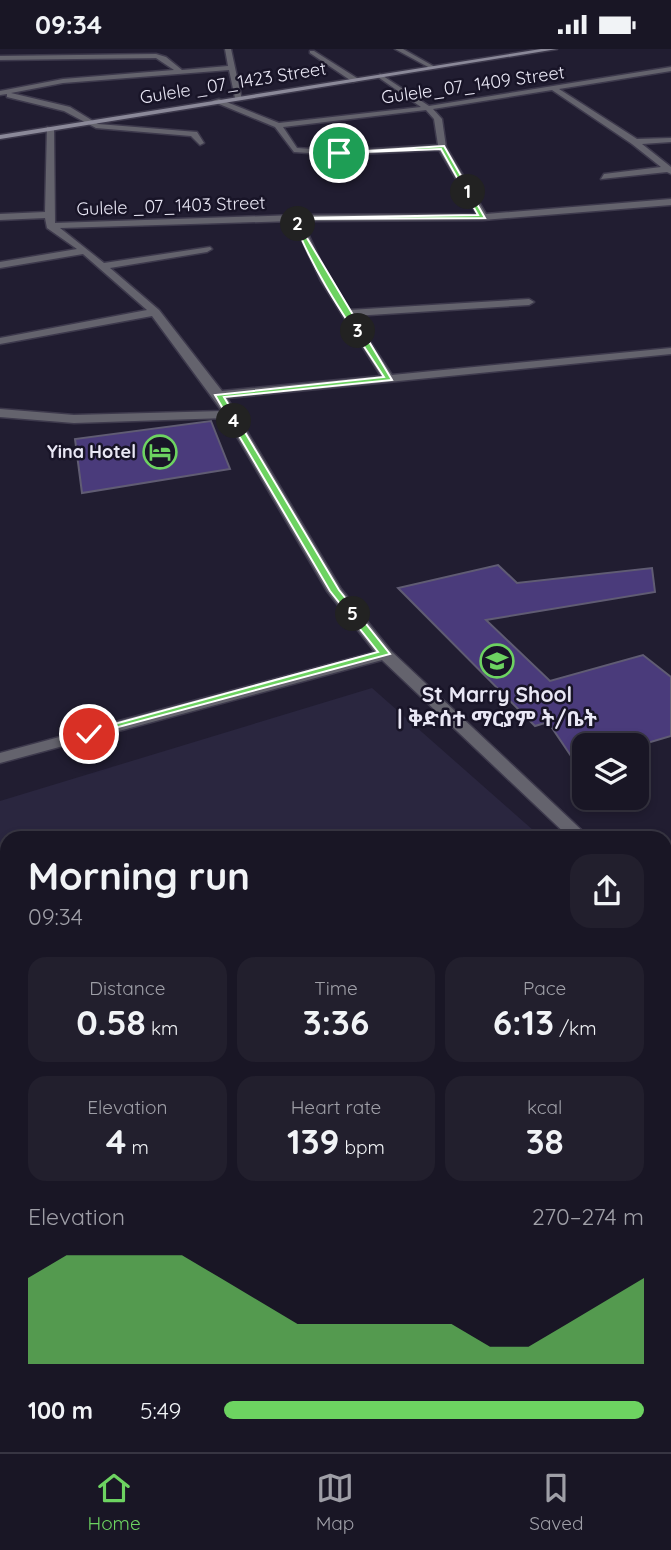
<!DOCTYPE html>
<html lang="en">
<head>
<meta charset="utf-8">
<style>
  body { margin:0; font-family:Quicksand,"Noto Sans Ethiopic",sans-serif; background:#221f2d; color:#f1f3f6; height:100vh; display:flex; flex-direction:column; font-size:26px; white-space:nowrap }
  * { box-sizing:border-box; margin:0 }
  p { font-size:23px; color:#9f9fa7 }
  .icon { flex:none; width:38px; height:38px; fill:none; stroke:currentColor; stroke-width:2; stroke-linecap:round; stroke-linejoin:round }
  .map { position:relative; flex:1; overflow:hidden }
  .panel { position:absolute; left:0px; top:782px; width:672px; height:621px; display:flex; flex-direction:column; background:#191625; border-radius:21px 21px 0 0; box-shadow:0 4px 10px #0003,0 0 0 2px #373542 }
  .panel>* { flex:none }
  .buttons { position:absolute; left:572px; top:684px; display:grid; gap:14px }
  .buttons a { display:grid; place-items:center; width:77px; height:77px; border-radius:14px; background:#191625; box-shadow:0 4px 10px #0003,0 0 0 2px #373542; font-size:35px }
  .pin { position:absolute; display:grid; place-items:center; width:60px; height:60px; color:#fff; margin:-30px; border:4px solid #fff; border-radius:50%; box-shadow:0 2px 7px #0007 }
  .km { position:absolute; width:35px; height:35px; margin:-18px; border-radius:50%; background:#222; color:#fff; font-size:19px; line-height:35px; text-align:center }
  .round { display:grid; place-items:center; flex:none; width:74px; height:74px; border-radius:21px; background:#221f2d }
  .head { display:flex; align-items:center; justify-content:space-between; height:119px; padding:0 28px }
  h1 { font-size:38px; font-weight:700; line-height:52px }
  .metrics { display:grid; grid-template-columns:repeat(3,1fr); gap:10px; height:119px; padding:7px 28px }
  .metrics div { display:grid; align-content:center; border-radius:18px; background:#221f2d; text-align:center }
  .metrics b { font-size:35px; font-weight:700 }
  .metrics small { font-size:19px; font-weight:400 }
  .metrics p { font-size:19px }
  .chart { height:196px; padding:14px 28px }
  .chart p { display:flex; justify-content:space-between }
  .chart svg { width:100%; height:126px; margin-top:7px; fill:#6dd361; opacity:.7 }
  ul { padding:0 28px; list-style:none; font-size:23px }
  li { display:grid; grid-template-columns:112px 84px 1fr; align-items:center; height:52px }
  li i { height:18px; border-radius:9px; background:#6dd361 }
  .status { display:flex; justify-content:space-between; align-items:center; height:49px; padding:0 35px; background:#191625; direction:ltr }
  .status svg { height:19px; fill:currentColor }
  .tabs { display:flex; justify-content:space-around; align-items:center; height:98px; border-top:2px solid #373542; background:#191625; font-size:19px; color:#9f9fa7 }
  .tabs a { display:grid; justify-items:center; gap:4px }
  .tabs .active { color:#6dd361 }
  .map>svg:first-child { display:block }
  .built { fill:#2a263f }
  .building { fill:#4a3b7b; stroke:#605c73; stroke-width:2 }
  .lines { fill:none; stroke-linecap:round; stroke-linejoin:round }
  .street-casing { stroke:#3d394c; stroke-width:3 }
  .secondary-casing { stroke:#3d394c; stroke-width:3 }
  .street { fill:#64636d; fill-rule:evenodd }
  .secondary { fill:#8b8999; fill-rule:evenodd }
  .route { fill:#6dd361; stroke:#fff; stroke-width:2 }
  .labels { text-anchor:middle; stroke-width:5; stroke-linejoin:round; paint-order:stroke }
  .far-street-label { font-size:18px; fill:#e9e7f5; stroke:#181427 }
  .far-poi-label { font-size:18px; font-weight:bold; fill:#e9e7f5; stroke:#181427; text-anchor:end }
  .poi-label { font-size:21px; font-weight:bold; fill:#e9e7f5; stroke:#181427 }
</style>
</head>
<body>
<div class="status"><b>09:34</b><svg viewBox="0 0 49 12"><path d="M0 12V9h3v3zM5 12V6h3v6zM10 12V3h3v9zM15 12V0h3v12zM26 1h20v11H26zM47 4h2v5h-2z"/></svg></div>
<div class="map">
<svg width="671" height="1403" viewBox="0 0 671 1403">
  <rect width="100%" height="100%" fill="#211d31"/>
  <path class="built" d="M372,639L542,789H7V1223L0,1227V752Z"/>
  <path class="building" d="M211,372L230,420L82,444L75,390Z
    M498,516L517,534L652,519L655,543L486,571L550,632L643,606L671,628V687L637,697L584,696V711L575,713L548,673L535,677L398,539Z"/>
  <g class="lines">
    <defs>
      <path id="street" d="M225,0H231L242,51L235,49L229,21L63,34L11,44L70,58L98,75L197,83L204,94L200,96L191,87L96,79L64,62L7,48V45L0,46V42L63,30L174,21L156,9L0,11V7L156,5L166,8L182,21L228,17Z
        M395,0H403L435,18L430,19Z
        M310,2H314L360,31L353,33L310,4Z
        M671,18V22L559,40L637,90L671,89V93L642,95L671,118V125L667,123L601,130L604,125L661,118L632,95L552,41L433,60L442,70L446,98L486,165L671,150V156L483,171L302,172L320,211L349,261L529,250L534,253L529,256L353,267L392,326L671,299V305L227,349L341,540L391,602L590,789H570L382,611L0,714V704L375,603L327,542L226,369L74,374L0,368V360L74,366L222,362L152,267L0,295V289L147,261L83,205L0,219V213L77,200L47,179L45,169L0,171V165L45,163L47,78L54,80L55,174L296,166L477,165L439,101L339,106L294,103L275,78L212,52L219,50L279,74L421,58L378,28L380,25L429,57ZM426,61L434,70L438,96L339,102L297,99L283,78ZM293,172L321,232L381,327L222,342L159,261L110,219L207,203L212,200L210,198L104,214L60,179Z
        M665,868L671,870V893L665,895Z
        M7,1233V1257L0,1259V1235Z
        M665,1386L671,1393V1403H646L643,1396H665Z"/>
      <path id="secondary" d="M541,0H557L0,90V86Z"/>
    </defs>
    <use href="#street" class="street-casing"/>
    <use href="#secondary" class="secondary-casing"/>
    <use href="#street" class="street"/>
    <use href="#secondary" class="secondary"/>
  </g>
  <path class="route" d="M444,97L485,169L299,170L307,189L392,331L224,348L339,541L390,605L85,687V683L378,603L330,542L215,346L384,328C351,277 314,226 293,169L478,166L441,100L337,104Z"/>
  <defs>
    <symbol id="hotel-ring" viewBox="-11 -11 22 22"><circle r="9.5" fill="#181427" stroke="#6dd361" stroke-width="1.5"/><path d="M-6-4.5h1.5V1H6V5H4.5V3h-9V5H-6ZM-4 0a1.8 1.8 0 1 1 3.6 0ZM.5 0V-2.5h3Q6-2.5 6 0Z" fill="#6dd361"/></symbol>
    <symbol id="school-ring" viewBox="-11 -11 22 22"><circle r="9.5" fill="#181427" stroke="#6dd361" stroke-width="1.5"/><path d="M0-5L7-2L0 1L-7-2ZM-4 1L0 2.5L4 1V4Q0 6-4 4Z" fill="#6dd361"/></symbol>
  </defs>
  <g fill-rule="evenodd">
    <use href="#hotel-ring" x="141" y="384" width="38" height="38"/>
    <use href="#school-ring" x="478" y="593" width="38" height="38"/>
  </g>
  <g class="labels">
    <g class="far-street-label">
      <text transform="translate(233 34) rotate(-9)" y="6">Gulele _07_1423 Street</text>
      <text transform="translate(473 36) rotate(-8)" y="6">Gulele_07_1409 Street</text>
      <text transform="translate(171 157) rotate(-2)" y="6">Gulele _07_1403 Street</text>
    </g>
    <g class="far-poi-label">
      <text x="136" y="409">Yina Hotel</text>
    </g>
    <g class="poi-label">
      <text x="497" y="653">St Marry Shool<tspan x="497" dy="24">| ቅድሰተ ማርያም ት/ቤት</tspan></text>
    </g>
  </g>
</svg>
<div class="buttons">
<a><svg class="icon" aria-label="layers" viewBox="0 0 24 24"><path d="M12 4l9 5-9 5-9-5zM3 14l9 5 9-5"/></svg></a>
</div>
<div class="pin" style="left:339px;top:104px;background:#1e9e55"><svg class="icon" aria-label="arrive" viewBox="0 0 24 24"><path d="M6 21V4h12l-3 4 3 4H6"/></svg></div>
<div class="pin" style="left:89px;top:685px;background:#d93025"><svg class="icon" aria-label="check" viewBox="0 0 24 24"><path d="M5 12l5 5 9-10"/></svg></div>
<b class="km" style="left:468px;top:143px">1</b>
<b class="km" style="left:298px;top:175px">2</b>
<b class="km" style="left:358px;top:282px">3</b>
<b class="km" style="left:234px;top:372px">4</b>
<b class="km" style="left:353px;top:565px">5</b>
<section class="panel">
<div class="head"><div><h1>Morning run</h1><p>09:34</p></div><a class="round"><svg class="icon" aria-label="share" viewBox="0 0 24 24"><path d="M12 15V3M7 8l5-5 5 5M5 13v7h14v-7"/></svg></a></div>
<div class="metrics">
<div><p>Distance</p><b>0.58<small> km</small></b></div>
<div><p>Time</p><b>3:36</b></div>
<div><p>Pace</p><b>6:13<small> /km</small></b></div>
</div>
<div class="metrics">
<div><p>Elevation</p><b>4<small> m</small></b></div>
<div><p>Heart rate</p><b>139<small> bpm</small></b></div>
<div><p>kcal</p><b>38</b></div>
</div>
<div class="chart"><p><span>Elevation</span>270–274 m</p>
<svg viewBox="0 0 160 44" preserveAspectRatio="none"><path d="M0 44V14L10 6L20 6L30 6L40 6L50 14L60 22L70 30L80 30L90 30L100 30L110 30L120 38L130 38L140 30L150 22L160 14V44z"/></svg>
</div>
<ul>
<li><b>100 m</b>5:49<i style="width:100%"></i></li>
</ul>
</section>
</div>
<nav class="tabs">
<a class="active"><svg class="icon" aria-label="home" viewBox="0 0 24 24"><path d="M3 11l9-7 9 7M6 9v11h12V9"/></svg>Home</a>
<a><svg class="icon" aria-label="map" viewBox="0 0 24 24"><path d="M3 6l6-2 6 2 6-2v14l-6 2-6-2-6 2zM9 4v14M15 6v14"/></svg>Map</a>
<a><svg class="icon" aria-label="saved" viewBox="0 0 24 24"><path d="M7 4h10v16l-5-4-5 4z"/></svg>Saved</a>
</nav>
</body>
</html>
